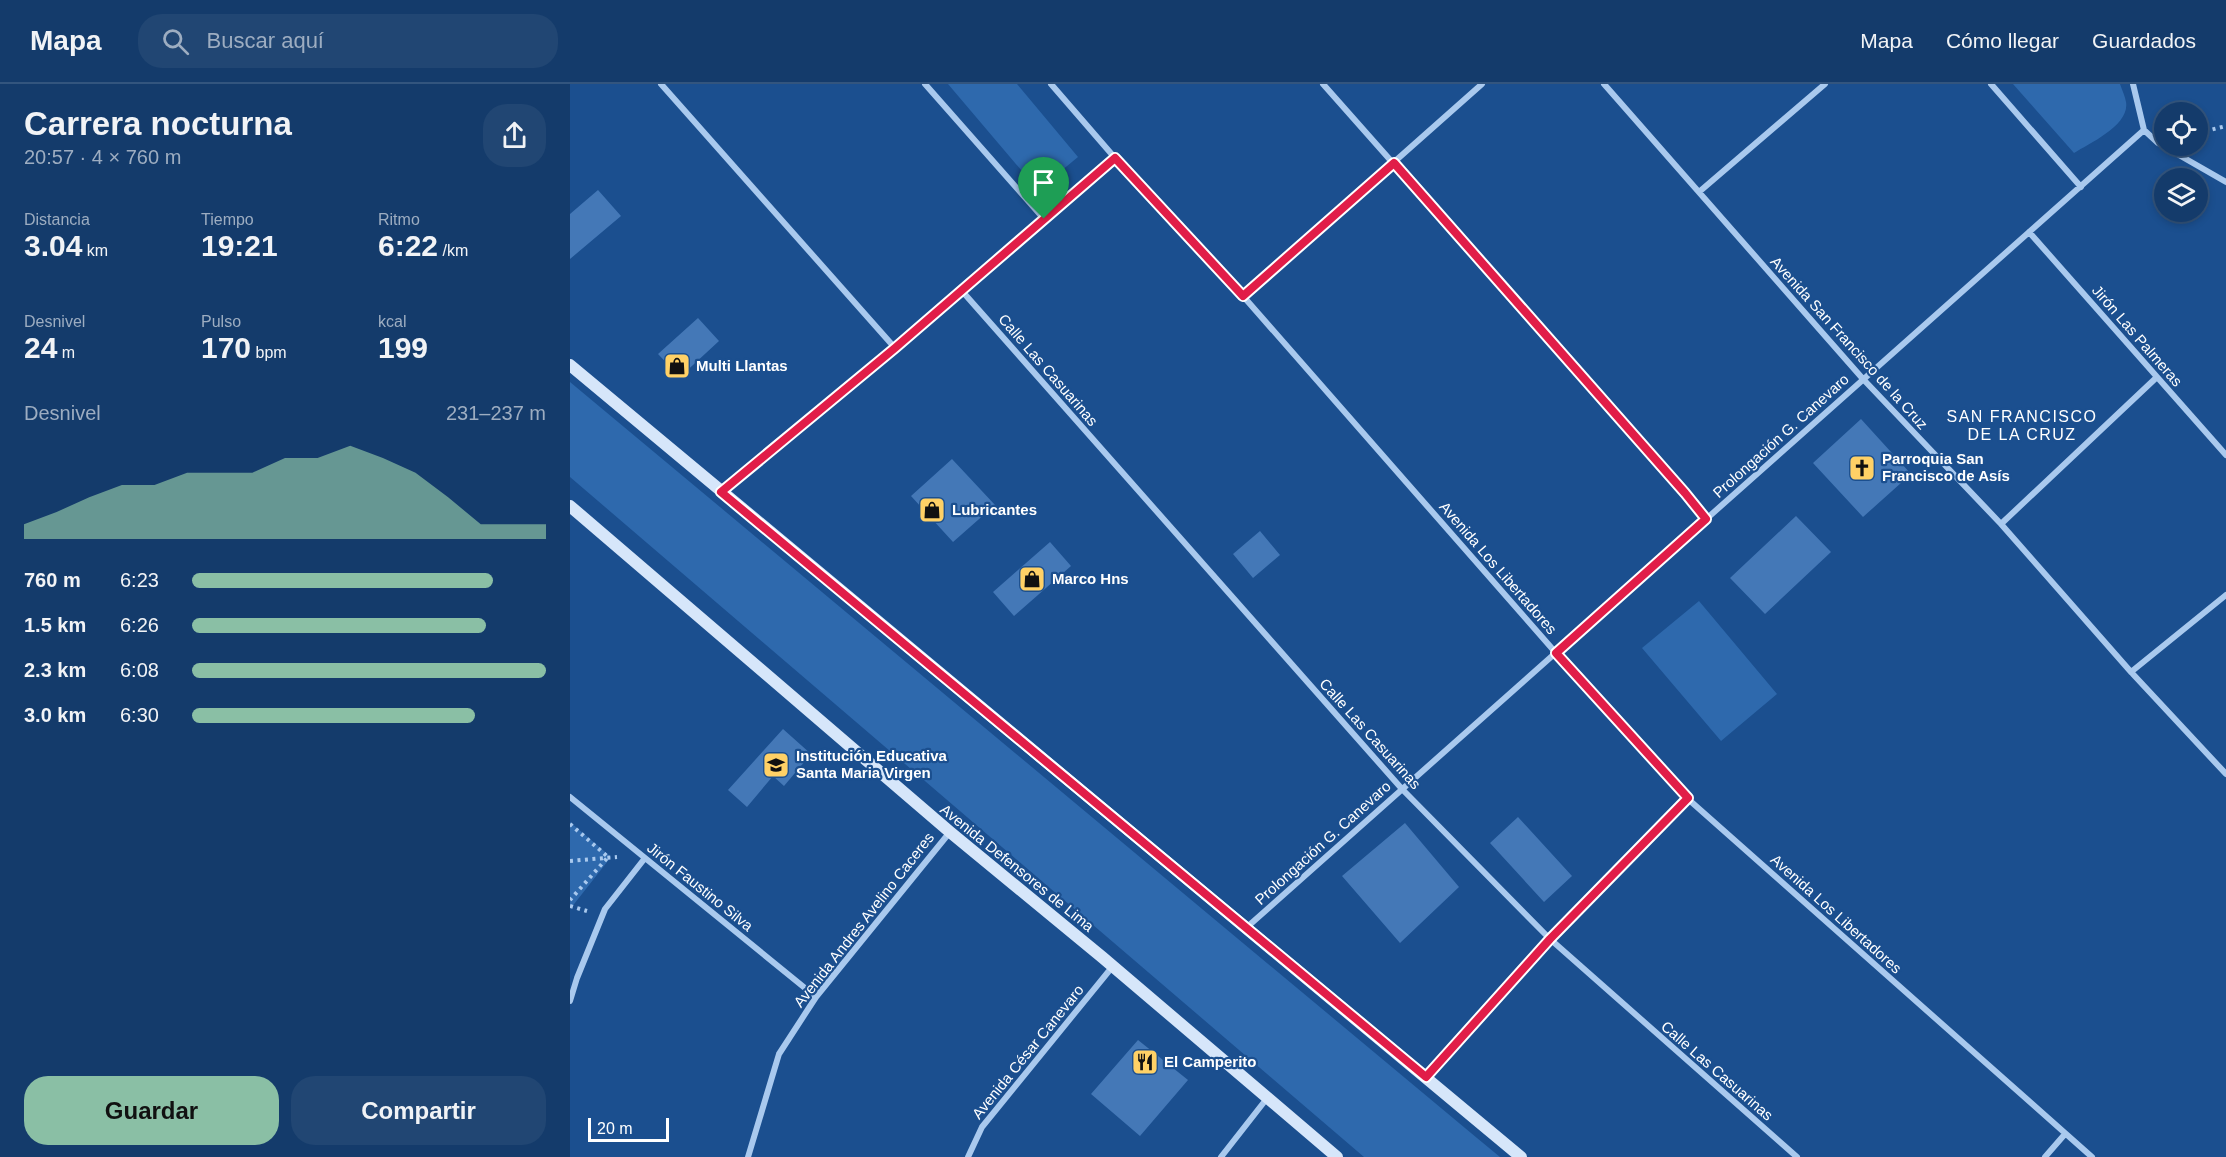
<!DOCTYPE html>
<html lang="es">
<head>
<meta charset="utf-8">
<style>
  body { margin:0; font-family:Helvetica,sans-serif; background:#214673; color:#f1f3f6; height:100vh; display:flex; flex-direction:column; font-size:22px; white-space:nowrap }
  * { box-sizing:border-box; margin:0 }
  p { font-size:20px; color:#9dadc1 }
  .icon { flex:none; width:33px; height:33px; fill:none; stroke:currentColor; stroke-width:2; stroke-linecap:round; stroke-linejoin:round }
  .map { position:relative; flex:1; overflow:hidden }
  .drawer { display:flex; flex-direction:column; background:#143b6b; width:570px }
  .drawer>* { flex:none }
  .fabs { position:absolute; left:1584px; top:18px; display:grid; gap:12px }
  .fabs a { display:grid; place-items:center; width:54px; height:54px; border-radius:50%; background:#143b6b; box-shadow:0 3px 9px #0003,0 0 0 2px #33557e; font-size:30px }
  .scale { position:absolute; left:18px; bottom:15px; width:81px; box-sizing:border-box; padding-left:6px; border:3px solid #fff; border-top:0; font-size:16px; line-height:21px; white-space:nowrap; color:#fff; -webkit-text-stroke:4px #1b4f8f; paint-order:stroke }
  .pin { position:absolute; display:grid; place-items:center; width:51px; height:51px; color:#fff; margin:-62px -26px; border-radius:50% 50% 50% 0; rotate:-45deg; box-shadow:0 0 6px #0007 }
  .pin .icon { rotate:45deg }
  .round { display:grid; place-items:center; flex:none; width:63px; height:63px; border-radius:24px; background:#214673 }
  .summary { display:flex; align-items:center; justify-content:space-between; height:102px; padding:0 24px }
  h1 { font-size:33px; font-weight:600; line-height:45px }
  .stats { display:grid; grid-template-columns:repeat(3,1fr); gap:9px; height:102px; padding:6px 24px }
  .stats div { display:grid; align-content:center }
  .stats b { font-size:30px; font-weight:600 }
  .stats small { font-size:16px; font-weight:400 }
  .stats p { font-size:16px }
  .chart { height:168px; padding:12px 24px }
  .chart p { display:flex; justify-content:space-between }
  .chart svg { width:100%; height:108px; margin-top:6px; fill:#8abfa5; opacity:.7 }
  .button { display:flex; gap:12px; margin-top:auto; padding:12px 24px }
  .button a { flex:1; height:69px; border-radius:24px; background:#8abfa5; color:#111; font-size:24px; font-weight:600; line-height:69px; text-align:center }
  .button a+a { background:#214673; color:#f1f3f6 }
  ul { padding:0 24px; list-style:none; font-size:20px }
  li { display:grid; grid-template-columns:96px 72px 1fr; align-items:center; height:45px }
  li i { height:15px; border-radius:8px; background:#8abfa5 }
  header { display:flex; align-items:center; gap:36px; box-sizing:border-box; height:84px; padding:0 30px; background:#143b6b; border-bottom:2px solid #33557e }
  header strong { font-size:28px }
  nav { display:flex; gap:33px; margin-inline-start:auto; font-size:21px }
  .search { width:420px; height:54px; background:#214673; display:flex; align-items:center; gap:15px; box-sizing:border-box; padding:0 21px; border-radius:24px; color:#9dadc1; font-size:22px }
  main { display:flex; flex:1; min-height:0 }
  .map>svg:first-child { display:block }
  .green { fill:#2e69ad }
  .building { fill:#4478b7 }
  .lines { fill:none; stroke-linecap:round; stroke-linejoin:round }
  .path { stroke:#a9c9ee; stroke-width:4; stroke-dasharray:3 4.5; stroke-linecap:butt }
  .street { stroke:#a9c9ee; stroke-width:6 }
  .secondary { stroke:#d6e6fa; stroke-width:12 }
  .route-casing { stroke:#fff; stroke-width:12 }
  .route { stroke:#e11d48; stroke-width:8 }
  .labels { text-anchor:middle; stroke-width:4.5; stroke-linejoin:round; paint-order:stroke }
  .street-label { font-size:15px; fill:#fff; stroke:#1b4f8f }
  .poi-label { font-size:15px; font-weight:bold; fill:#fff; stroke:#1b4f8f; text-anchor:start }
  .neighbourhood-label { font-size:16px; letter-spacing:1.5px; fill:#fff; stroke:#1b4f8f }
</style>
</head>
<body>
<header>
<strong>Mapa</strong>
<div class="search"><svg class="icon" aria-label="search" viewBox="0 0 24 24"><circle cx="10" cy="10" r="6"/><path d="M15 15l6 6"/></svg>Buscar aquí</div>
<nav><a>Mapa</a><a>Cómo llegar</a><a>Guardados</a></nav>
</header>
<main>
<section class="drawer">
<div class="summary"><div><h1>Carrera nocturna</h1><p>20:57 · 4 × 760 m</p></div><a class="round"><svg class="icon" aria-label="share" viewBox="0 0 24 24"><path d="M12 15V3M7 8l5-5 5 5M5 13v7h14v-7"/></svg></a></div>
<div class="stats">
<div><p>Distancia</p><b>3.04<small> km</small></b></div>
<div><p>Tiempo</p><b>19:21</b></div>
<div><p>Ritmo</p><b>6:22<small> /km</small></b></div>
</div>
<div class="stats">
<div><p>Desnivel</p><b>24<small> m</small></b></div>
<div><p>Pulso</p><b>170<small> bpm</small></b></div>
<div><p>kcal</p><b>199</b></div>
</div>
<div class="chart"><p><span>Desnivel</span>231–237 m</p>
<svg viewBox="0 0 160 44" preserveAspectRatio="none"><path d="M0 44V38L10 33L20 27L30 22L40 22L50 17L60 17L70 17L80 11L90 11L100 6L110 11L120 17L130 27L140 38L150 38L160 38V44z"/></svg>
</div>
<ul>
<li><b>760 m</b>6:23<i style="width:85%"></i></li>
<li><b>1.5 km</b>6:26<i style="width:83%"></i></li>
<li><b>2.3 km</b>6:08<i style="width:100%"></i></li>
<li><b>3.0 km</b>6:30<i style="width:80%"></i></li>
</ul>
<div class="button"><a>Guardar</a><a>Compartir</a></div>
</section>
<div class="map">
<svg width="1656" height="1073" viewBox="0 0 1656 1073">
  <rect width="100%" height="100%" fill="#1b4f8f"/>
  <path class="green" d="M378,0H447L508,73L468,106Z
    M1443,0H1550C1552,6 1555,12 1556,18C1560,41 1520,59 1504,69Z
    M0,298L907,1054L930,1073H794L0,393Z
    M1129,517L1207,610L1151,657L1072,564Z
    M0,738L41,773L1,824H0Z"/>
  <path class="building" d="M28,106L51,132L0,175V130Z
    M128,234L149,257L110,293L88,270Z
    M1291,335L1341,390L1293,433L1243,379Z
    M382,375L425,421L383,458L341,412Z
    M1226,432L1261,468L1195,530L1160,494Z
    M690,447L710,471L683,494L663,470Z
    M480,458L501,482L444,532L423,508Z
    M213,645L241,670L214,702L203,692L177,723L158,706Z
    M948,733L1002,792L974,818L920,759Z
    M835,739L889,803L830,859L772,792Z
    M568,956L618,996L570,1052L521,1010Z"/>
  <g class="lines">
    <path class="path" d="M1628,49L1656,42
      M0,740L38,773L0,816
      M0,777L47,773
      M0,822L17,827"/>
    <path class="street" d="M91,0L325,264
      M355,0L474,135
      M481,0L545,74L673,212L986,569L1118,715L1522,1073
      M753,0L1115,409L1136,435
      M1034,0L1293,295L1431,440L1561,588L1656,690
      M1421,0L1511,103
      M1563,0L1574,46
      M1574,46L1588,59L1656,98
      M1129,108L1255,0
      M1459,148L1656,371
      M392,207L832,705L980,855L1227,1073
      M673,212L912,0
      M152,408L325,264L545,74
      M1431,440L1587,293
      M1561,588L1656,511
      M0,713L246,913
      M676,844L1574,46
      M0,917L7,894L35,825L75,774
      M856,993L980,855L1118,715
      M178,1073L209,970L246,913L380,748
      M398,1073L412,1043L543,882
      M651,1073L698,1013
      M1475,1073L1495,1050"/>
    <path class="secondary" d="M0,281L951,1073
      M0,422L380,748L532,873L767,1073"/>
  </g>
  <g class="lines">
    <defs>
      <path id="route" d="M545,74L673,212L824,79L1115,409L1136,435L986,569L1118,714L980,855L856,993L151,408L325,264Z"/>
    </defs>
    <use href="#route" class="route-casing"/>
    <use href="#route" class="route"/>
  </g>
  <defs>
    <symbol id="shop-square" viewBox="-11 -11 22 22"><rect x="-9" y="-9" width="18" height="18" rx="4" fill="#ffd166" stroke="#1b4f8f"/><path d="M-5-2.5h2.3a2.7 3.5 0 0 1 5.4 0H5L5.5 6h-11ZM-1.5-2.5h3a1.5 2.3 0 0 0-3 0Z" fill="#111"/></symbol>
    <symbol id="church-square" viewBox="-11 -11 22 22"><rect x="-9" y="-9" width="18" height="18" rx="4" fill="#ffd166" stroke="#1b4f8f"/><path d="M-1.2-6h2.4v3.5h3.3v2.4h-3.3V6h-2.4V-.1h-3.3v-2.4h3.3Z" fill="#111"/></symbol>
    <symbol id="school-square" viewBox="-11 -11 22 22"><rect x="-9" y="-9" width="18" height="18" rx="4" fill="#ffd166" stroke="#1b4f8f"/><path d="M0-5L7-2L0 1L-7-2ZM-4 1L0 2.5L4 1V4Q0 6-4 4Z" fill="#111"/></symbol>
    <symbol id="restaurant-square" viewBox="-11 -11 22 22"><rect x="-9" y="-9" width="18" height="18" rx="4" fill="#ffd166" stroke="#1b4f8f"/><path d="M-5-6h1v4h1v-4h1v4h1v-4h1v5L-1.5 .5V6h-2V.5L-5-1ZM5-6V6H3V1.5H1.5Q1.5-4 5-6Z" fill="#111"/></symbol>
  </defs>
  <g fill-rule="evenodd">
    <use href="#shop-square" x="92" y="267" width="30" height="30"/>
    <use href="#church-square" x="1277" y="369" width="30" height="30"/>
    <use href="#shop-square" x="347" y="411" width="30" height="30"/>
    <use href="#shop-square" x="447" y="480" width="30" height="30"/>
    <use href="#school-square" x="191" y="666" width="30" height="30"/>
    <use href="#restaurant-square" x="560" y="963" width="30" height="30"/>
  </g>
  <g class="labels">
    <g class="street-label">
      <text transform="translate(1567 252) rotate(49)" y="5">Jirón Las Palmeras</text>
      <text transform="translate(1279 259) rotate(48)" y="5">Avenida San Francisco de la Cruz</text>
      <text transform="translate(478 286) rotate(49)" y="5">Calle Las Casuarinas</text>
      <text transform="translate(1211 352) rotate(-42)" y="5">Prolongación G. Canevaro</text>
      <text transform="translate(928 484) rotate(49)" y="5">Avenida Los Libertadores</text>
      <text transform="translate(800 650) rotate(48)" y="5">Calle Las Casuarinas</text>
      <text transform="translate(753 759) rotate(-42)" y="5">Prolongación G. Canevaro</text>
      <text transform="translate(447 784) rotate(39)" y="5">Avenida Defensores de Lima</text>
      <text transform="translate(130 803) rotate(39)" y="5">Jirón Faustino Silva</text>
      <text transform="translate(1266 830) rotate(42)" y="5">Avenida Los Libertadores</text>
      <text transform="translate(294 836) rotate(-52)" y="5">Avenida Andres Avelino Caceres</text>
      <text transform="translate(458 968) rotate(-51)" y="5">Avenida César Canevaro</text>
      <text transform="translate(1147 987) rotate(41)" y="5">Calle Las Casuarinas</text>
    </g>
    <g class="poi-label">
      <text x="126" y="287">Multi Llantas</text>
      <text x="1312" y="380">Parroquia San<tspan x="1312" dy="17">Francisco de Asís</tspan></text>
      <text x="382" y="431">Lubricantes</text>
      <text x="482" y="500">Marco Hns</text>
      <text x="226" y="677">Institución Educativa<tspan x="226" dy="17">Santa Maria Virgen</tspan></text>
      <text x="594" y="983">El Camperito</text>
    </g>
    <g class="neighbourhood-label">
      <text x="1452" y="338">SAN FRANCISCO<tspan x="1452" dy="18">DE LA CRUZ</tspan></text>
    </g>
  </g>
</svg>
<div class="fabs">
<a><svg class="icon" aria-label="locate" viewBox="0 0 24 24"><circle cx="12" cy="12" r="6"/><path d="M12 2v4M12 18v4M2 12h4M18 12h4"/></svg></a>
<a><svg class="icon" aria-label="layers" viewBox="0 0 24 24"><path d="M12 4l9 5-9 5-9-5zM3 14l9 5 9-5"/></svg></a>
</div>
<div class="scale">20 m</div>
<div class="pin" style="left:474px;top:135px;background:#1e9e55"><svg class="icon" aria-label="arrive" viewBox="0 0 24 24"><path d="M6 21V4h12l-3 4 3 4H6"/></svg></div>
</div>
</main>
</body>
</html>
